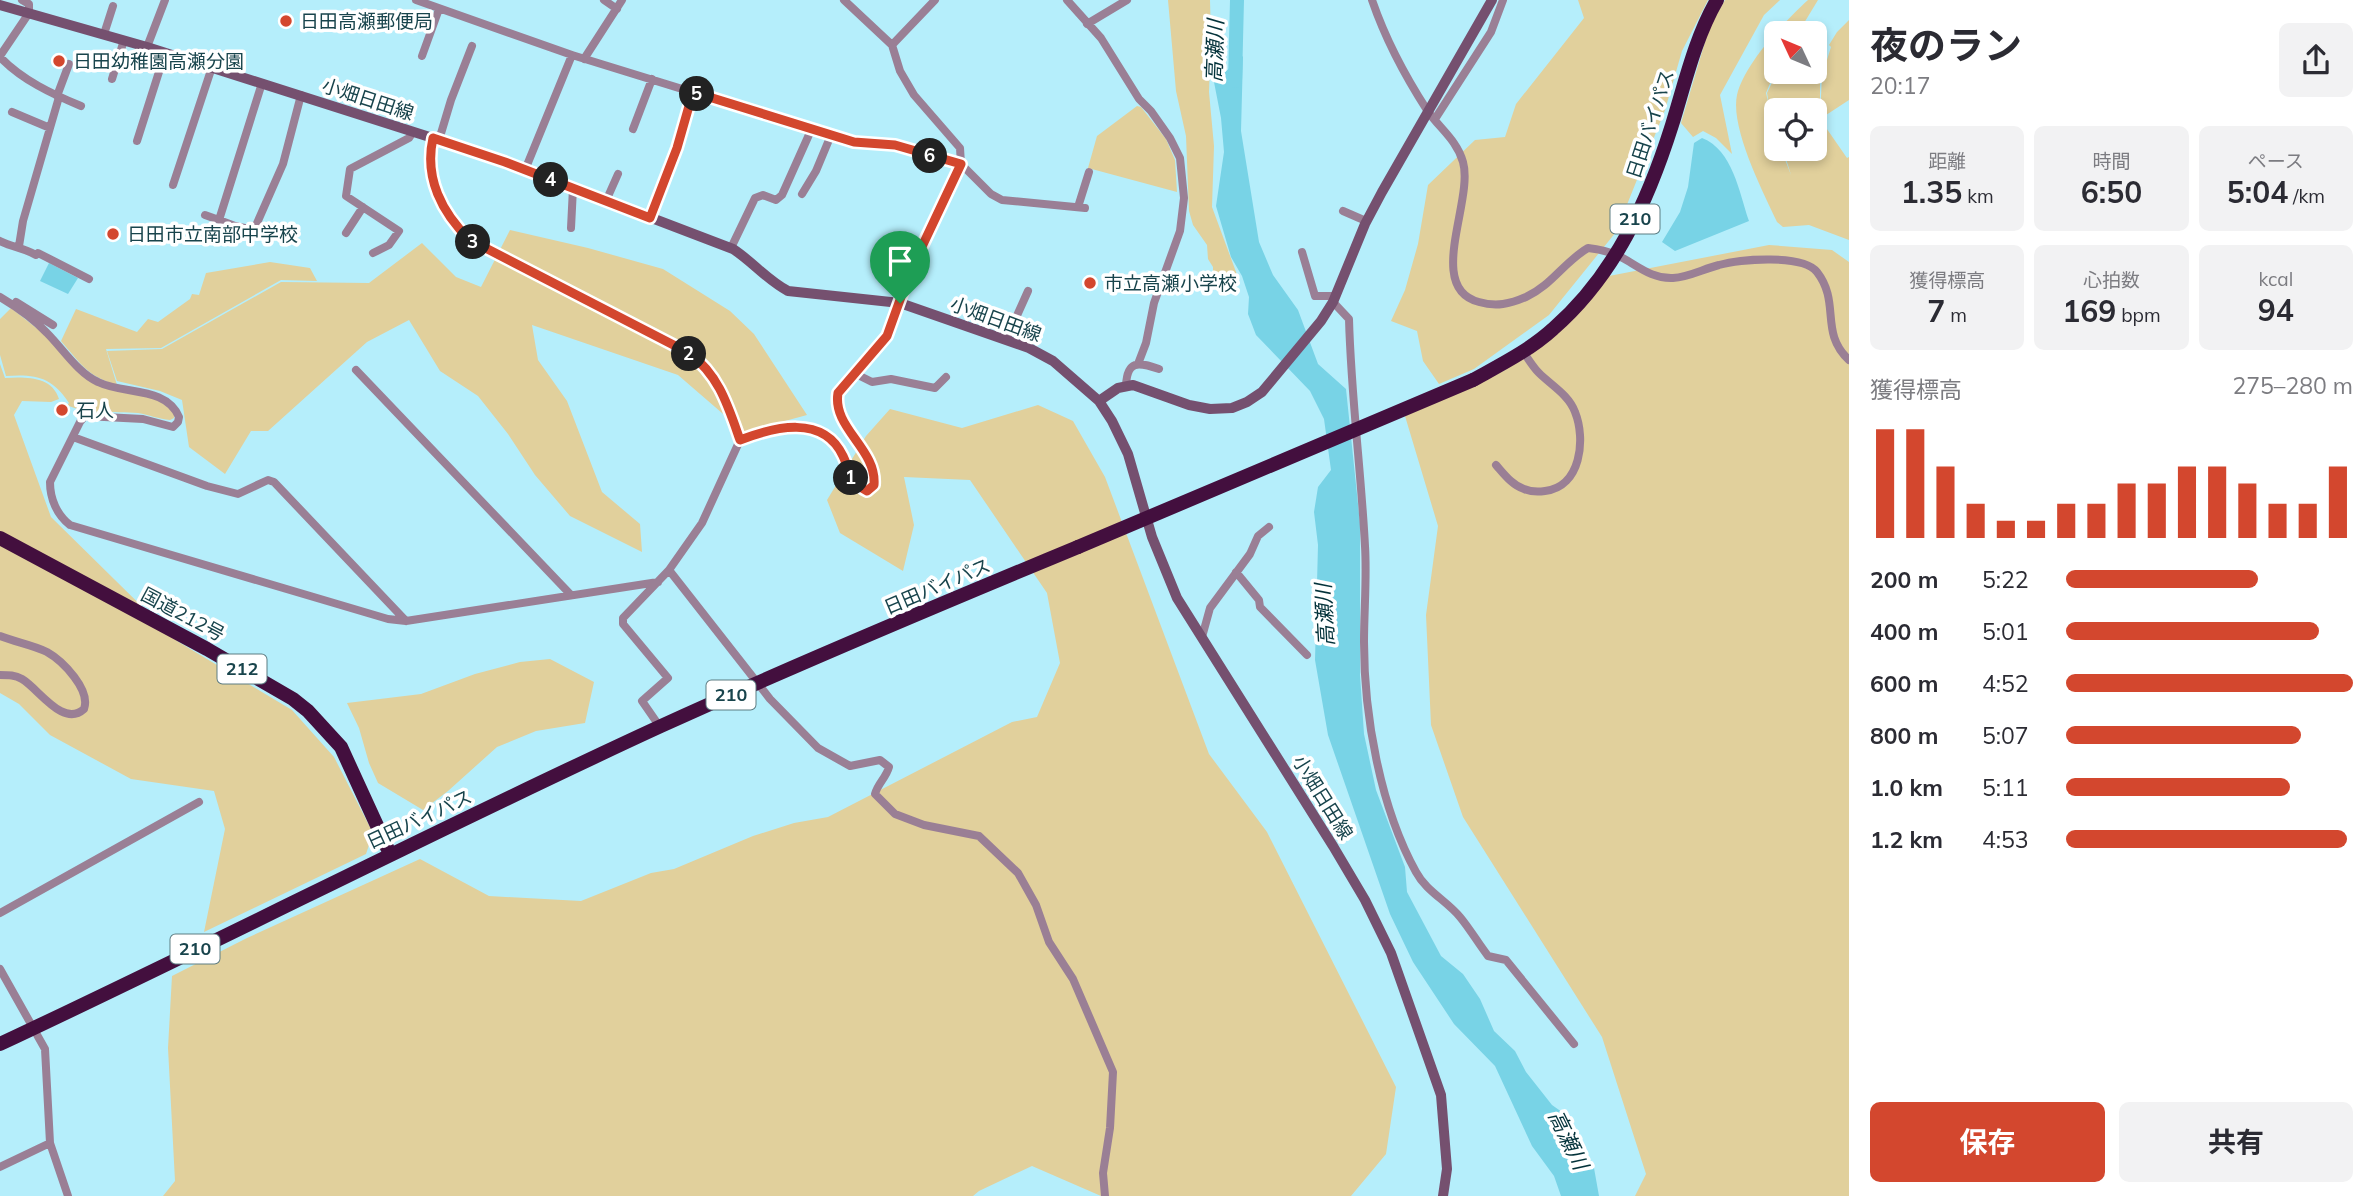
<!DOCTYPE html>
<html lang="ja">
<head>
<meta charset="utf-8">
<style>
  body { margin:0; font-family:Mulish,"Noto Sans JP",sans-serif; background:#f2f2f3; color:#2b2b33; height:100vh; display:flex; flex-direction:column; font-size:26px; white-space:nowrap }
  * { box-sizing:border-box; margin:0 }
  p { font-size:23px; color:#7c7c81 }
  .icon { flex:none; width:38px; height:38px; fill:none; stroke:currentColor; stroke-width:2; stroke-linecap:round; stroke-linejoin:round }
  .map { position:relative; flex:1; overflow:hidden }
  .side { display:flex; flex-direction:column; background:#fff; width:525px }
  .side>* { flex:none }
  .needle { width:46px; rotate:314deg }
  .fabs { position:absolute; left:1764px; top:21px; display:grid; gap:14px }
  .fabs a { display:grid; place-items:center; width:63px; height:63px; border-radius:10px; background:#fff; box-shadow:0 4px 10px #0003; font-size:35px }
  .pin { position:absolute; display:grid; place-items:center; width:60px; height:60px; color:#fff; margin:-72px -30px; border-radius:50% 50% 50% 0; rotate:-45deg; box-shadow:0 0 7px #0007 }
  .pin .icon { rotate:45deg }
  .km { position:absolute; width:35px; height:35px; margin:-18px; border-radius:50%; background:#222; color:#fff; font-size:19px; line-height:35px; text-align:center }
  .round { display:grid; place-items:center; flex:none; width:74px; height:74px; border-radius:10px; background:#f2f2f3 }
  .headline { display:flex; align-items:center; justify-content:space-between; height:119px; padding:0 21px }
  h1 { font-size:38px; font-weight:700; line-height:52px }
  .metrics { display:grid; grid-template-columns:repeat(3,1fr); gap:10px; height:119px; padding:7px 21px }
  .metrics div { display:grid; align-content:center; border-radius:10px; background:#f2f2f3; text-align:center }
  .metrics b { font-size:30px; font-weight:700 }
  .metrics small { font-size:19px; font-weight:400 }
  .metrics p { font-size:19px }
  .chart { height:196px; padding:14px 21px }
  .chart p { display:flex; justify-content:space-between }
  .chart svg { width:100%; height:126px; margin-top:7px; stroke:#d3472e; stroke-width:6 }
  .button { display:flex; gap:14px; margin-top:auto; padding:14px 21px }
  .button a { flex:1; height:80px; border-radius:10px; background:#d3472e; color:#fff; font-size:28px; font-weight:700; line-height:80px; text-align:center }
  .button a+a { background:#f2f2f3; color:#2b2b33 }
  ul { padding:0 21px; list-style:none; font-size:23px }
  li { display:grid; grid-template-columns:112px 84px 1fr; align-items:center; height:52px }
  li i { height:18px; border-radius:9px; background:#d3472e }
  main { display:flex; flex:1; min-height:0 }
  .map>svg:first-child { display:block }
  .green { fill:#e1d09c; fill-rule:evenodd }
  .water { fill:#78d3e6 }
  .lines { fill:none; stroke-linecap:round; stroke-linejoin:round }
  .river { stroke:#78d3e6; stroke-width:14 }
  .street { stroke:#9a7f95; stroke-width:8 }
  .secondary { stroke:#75506f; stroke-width:10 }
  .highway { stroke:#430f3e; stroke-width:14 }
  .highway-bridge { stroke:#430f3e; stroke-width:14 }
  .route-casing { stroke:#fff; stroke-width:14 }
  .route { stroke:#d3472e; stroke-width:9 }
  .poi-dot { fill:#d3472e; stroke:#fff; stroke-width:2.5 }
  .labels { text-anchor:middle; stroke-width:7; stroke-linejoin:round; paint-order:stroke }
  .shield { fill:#fff; stroke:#5d7c82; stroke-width:2 }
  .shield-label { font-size:18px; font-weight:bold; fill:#18444c }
  .poi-label { font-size:19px; fill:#18444c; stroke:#fff; text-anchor:start }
  .street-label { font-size:19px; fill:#18444c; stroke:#fff }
  .water-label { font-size:21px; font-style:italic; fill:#03323a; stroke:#fff }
</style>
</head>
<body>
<main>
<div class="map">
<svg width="1849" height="1196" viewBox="0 0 1849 1196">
  <rect width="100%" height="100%" fill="#b5eefb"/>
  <path class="green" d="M1168,0H1210L1211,39L1209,92L1214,146L1212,207L1239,280L1222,288L1213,282V267L1208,259L1207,245L1193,225L1189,211L1186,136L1176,91Z
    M1578,0H1708L1682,51L1665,110L1616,232L1549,315L1474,369L1439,384L1423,361L1417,331L1391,321L1405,290L1418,244L1428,185L1475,140L1505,137L1516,104L1584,18Z
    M1725,0H1780L1764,15L1720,95L1732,154L1716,138L1703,131L1693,137L1681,123L1710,25Z
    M1808,0H1818L1798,33H1776V69L1766,93L1770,109L1767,93L1777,72H1790L1803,80L1807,78L1820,79V117L1822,76L1831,47L1829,45L1837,32L1849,20V100L1820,119L1847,158L1849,157V240L1809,225L1783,227L1777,222C1763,192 1730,128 1737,95C1745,63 1784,22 1808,0ZM1776,110H1815V149H1783L1791,175L1781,149H1776V133L1771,115L1776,128Z
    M1137,106L1141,107L1166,139L1175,160L1177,192L1088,168L1097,136Z
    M510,230L588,248L663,269L730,311L754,334L807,415L744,432L678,375L532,325L538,360L567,401L602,492L640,524L642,552L570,516L535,475L508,434L478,396L440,371L409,320L367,342L268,431H251L225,474L189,447L182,400L160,391L117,381L107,351L162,349L281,282L369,283L422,243L456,277L481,287Z
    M1769,245L1832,250L1849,262V1196H1635L1646,1174L1602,1037L1463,817L1431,725L1426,615L1438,526L1405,416L1505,370L1554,336L1609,276Z
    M270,262L310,268L317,281L281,280L161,348L106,349L117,385C87,376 81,364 61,341L76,309L137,332L148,319L158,322L190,299L192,294L199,295L206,273Z
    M11,308L44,334L86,378L157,399L174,412V418L170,420C159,419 149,415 138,413C114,411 88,415 67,405L69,403C52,377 36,374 6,376L0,355V319Z
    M0,364L5,378C25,377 52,376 59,399L51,402L22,401L14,415L51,517L177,641L292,710L334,757L373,833L366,854L204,932L225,829L214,791L131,779L50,735L19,704L0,693Z
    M1038,405L1073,421L1105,477L1209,754L1267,832L1396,1087L1386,1154L1351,1196H1101L1032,1166L979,1191L973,1196H163L175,1181L168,1048L172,976L247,938L420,859L489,896L581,901L651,873L674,869L753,836L794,823L828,817L1012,722L1037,717L1060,663L1047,593L970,480L904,477L914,525L903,571L840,533L827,500L866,436L890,409L962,428Z
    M550,659L594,682L585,723L536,731L497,747L448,791L423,810L378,783L369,763L359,728L347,703L421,694L475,674L520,662Z"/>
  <path class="water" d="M1243,56L1241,131L1259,242L1273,275L1298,310L1318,364L1346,389L1360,523V675L1364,734L1376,790L1405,867L1407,892L1441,956L1463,974L1480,999L1494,1031L1515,1051L1526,1072L1552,1105L1569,1117L1594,1168L1599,1196H1561L1554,1176L1532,1146L1495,1066L1454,1024L1413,962L1390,914L1328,735L1315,660L1318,545L1314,512L1318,487L1331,470L1324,419L1310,391L1256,335L1248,314L1249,297L1242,276L1231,257L1216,206L1224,152L1221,118L1214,82Z
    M1702,138C1733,150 1739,192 1749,221L1675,251L1662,242L1680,212L1688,187L1694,143Z
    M49,263L78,278L68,294L40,281Z"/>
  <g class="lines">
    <path class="river" d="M1235,81L1237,0"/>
    <path class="street" d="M416,0L572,55L854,142L895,145L961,164L991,194L1002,200L1085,208
      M604,0L617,9
      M1067,0L1101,38L1139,99L1151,111L1170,138L1180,158L1184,198L1180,231L1154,303L1146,343L1138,364
      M1372,0C1385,38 1405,76 1427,110C1439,128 1457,140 1463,162C1474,201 1425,288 1479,302C1496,307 1510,304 1526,297C1552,285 1564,262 1588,248C1598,249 1610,252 1619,256C1637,265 1651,279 1673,278C1689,277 1703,269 1719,265C1740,259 1803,254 1817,272C1841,303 1819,332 1849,360
      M1087,24L1127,0
      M104,34L113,6
      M892,45L935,0
      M147,47L165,0
      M0,56L29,13V4L22,0
      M422,56L439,9
      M0,57C22,80 52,94 81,106
      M584,59L622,0
      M112,79L124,40
      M262,83L219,220L235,226L254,230L283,164L301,95
      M57,96L69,64
      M12,112L50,128
      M1435,119L1491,32L1503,0
      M633,129L652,79
      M433,138C424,178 442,213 470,240L689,353C719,375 728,406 740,440L702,523L669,570L623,618V624L668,678L642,701L660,727
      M439,140L451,100L472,46
      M137,141L165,53
      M525,170L572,55
      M173,185L212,67
      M802,194L816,171L831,135
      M606,201L618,174
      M1078,207L1089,172
      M1343,211L1366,221
      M205,215L219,220
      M650,218L677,147L693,92
      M571,228L573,188
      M346,233L363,207
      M0,241C12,247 24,248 36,255L38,253L89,279
      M19,246L23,221L59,97
      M731,248L755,198L763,195L776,200L782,195L812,128
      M1302,252L1315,296H1335
      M373,253L389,245L399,231L346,196L350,169L409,138L413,132
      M0,297C17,307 34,319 47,333C63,349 78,373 98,382C124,395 166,386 179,417L178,422L173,427L143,419L85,416L80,422L50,482C50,499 57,515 70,525L388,619L406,621L658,582
      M16,302L53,325
      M1333,302L1349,319C1351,395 1361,470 1365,546C1367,578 1364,610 1364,642C1364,715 1380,807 1416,872C1426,891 1447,901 1460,917C1470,929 1478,943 1488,956L1506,960L1574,1044
      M1006,340L1028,291
      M356,370L571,595
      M854,373L872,382L891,379L935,388L946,377
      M1126,386C1127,360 1138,362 1159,369
      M73,437L207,486L238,494L268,480L274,482L406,621
      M740,440C774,427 823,414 843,456C850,471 851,483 867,491L874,485C877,449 831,428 838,393L887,336L910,272L961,164L960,148L914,95L900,71L892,45L844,0
      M1496,465C1504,474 1512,485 1524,489C1531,492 1538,492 1545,491C1581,487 1586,439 1575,412C1569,395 1551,385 1539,373C1533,367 1528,359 1523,351
      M669,570L770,699L818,748L850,766L880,760L889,767C886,778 878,783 875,794L895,814L924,825L979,836L1018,873L1036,905L1049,942L1073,979L1113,1072L1110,1128L1103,1173L1105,1196
      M1236,572L1259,600L1260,607L1307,655
      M0,636C15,642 33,645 47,652C63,661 91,690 84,709C63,728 39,689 22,679C15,675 9,675 0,675
      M1202,637L1210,608L1250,554L1258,536L1269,527
      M0,913L199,802
      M0,969L45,1049L50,1143L68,1196
      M0,1167L50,1143"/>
    <path class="secondary" d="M0,5L147,47L439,140L505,162L733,249C753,262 767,280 788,291L900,303L1029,348L1053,361L1099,401L1112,421L1128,454L1152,537L1177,598L1333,846L1365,900L1391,953L1441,1095L1447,1169L1443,1196
      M1099,401L1118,388L1133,385L1189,405L1210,409L1232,408L1247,402L1262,392L1321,321L1333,302L1365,224L1382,192L1492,0"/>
    <path class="highway" d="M1473,380C1500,365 1530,350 1553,329C1615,275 1648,201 1672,125C1685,83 1695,38 1717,0
      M0,538L207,649L293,699L308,711L341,747L390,854
      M0,1044C222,940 439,828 661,726C799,663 938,605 1078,547"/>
    <path class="highway-bridge" d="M1078,547L1473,380"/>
  </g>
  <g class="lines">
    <defs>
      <path id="route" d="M693,92L854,142L895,145L961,164L910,272L887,336L838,393C832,428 877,449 874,485L867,491C851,483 850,471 843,456C823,414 774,427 740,440C728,406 719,375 689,353L470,240C442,213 424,178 433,138L505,162L650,218L677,148Z"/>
    </defs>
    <use href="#route" class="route-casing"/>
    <use href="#route" class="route"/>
  </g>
  <g class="poi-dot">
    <circle cx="286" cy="21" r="7"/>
    <circle cx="59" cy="61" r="7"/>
    <circle cx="113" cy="234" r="7"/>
    <circle cx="1090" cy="283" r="7"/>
    <circle cx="62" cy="410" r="7"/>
  </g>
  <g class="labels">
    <g class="shield">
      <rect x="1610.5" y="204.5" width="49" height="29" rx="5"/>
      <rect x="217.5" y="654.5" width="49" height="29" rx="5"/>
      <rect x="706.5" y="680.5" width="49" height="29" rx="5"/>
      <rect x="170.5" y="934.5" width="49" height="29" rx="5"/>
    </g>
    <g class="shield-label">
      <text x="1635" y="225">210</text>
      <text x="242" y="675">212</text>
      <text x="731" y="701">210</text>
      <text x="195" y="955">210</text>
    </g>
    <g class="poi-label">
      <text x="300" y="28">日田高瀬郵便局</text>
      <text x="73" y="68">日田幼稚園高瀬分園</text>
      <text x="127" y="241">日田市立南部中学校</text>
      <text x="1104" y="290">市立高瀬小学校</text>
      <text x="76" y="417">石人</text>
    </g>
    <g class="street-label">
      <text transform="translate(368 99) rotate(18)" y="7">小畑日田線</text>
      <text transform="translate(1650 124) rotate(-72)" y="7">日田バイパス</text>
      <text transform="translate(996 319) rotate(20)" y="7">小畑日田線</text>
      <text transform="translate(937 586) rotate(-23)" y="7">日田バイパス</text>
      <text transform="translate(183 614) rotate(28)" y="7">国道212号</text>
      <text transform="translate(1323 797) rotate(58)" y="7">小畑日田線</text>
      <text transform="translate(419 819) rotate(-25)" y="7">日田バイパス</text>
    </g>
    <g class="water-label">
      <text transform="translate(1215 51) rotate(-88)" y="7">高瀬川</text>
      <text transform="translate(1325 615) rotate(-93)" y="7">高瀬川</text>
      <text transform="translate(1568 1140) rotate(64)" y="7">高瀬川</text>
    </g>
  </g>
</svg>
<div class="fabs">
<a><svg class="needle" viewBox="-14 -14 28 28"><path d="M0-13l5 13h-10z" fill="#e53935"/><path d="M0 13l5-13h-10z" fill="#7c7c81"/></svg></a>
<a><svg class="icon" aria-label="locate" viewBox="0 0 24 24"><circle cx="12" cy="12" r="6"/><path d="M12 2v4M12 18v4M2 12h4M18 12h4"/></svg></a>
</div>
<div class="pin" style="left:900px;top:303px;background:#1e9e55"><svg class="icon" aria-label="arrive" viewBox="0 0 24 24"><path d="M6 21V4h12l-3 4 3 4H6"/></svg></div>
<b class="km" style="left:851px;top:478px">1</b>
<b class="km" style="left:689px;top:354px">2</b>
<b class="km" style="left:473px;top:242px">3</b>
<b class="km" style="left:551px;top:180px">4</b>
<b class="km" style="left:697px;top:94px">5</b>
<b class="km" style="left:930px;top:156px">6</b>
</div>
<section class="side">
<div class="headline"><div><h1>夜のラン</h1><p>20:17</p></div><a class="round"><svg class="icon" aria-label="share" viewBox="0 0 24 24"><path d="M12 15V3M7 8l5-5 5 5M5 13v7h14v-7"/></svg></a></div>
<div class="metrics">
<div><p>距離</p><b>1.35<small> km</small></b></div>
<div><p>時間</p><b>6:50</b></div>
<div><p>ペース</p><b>5:04<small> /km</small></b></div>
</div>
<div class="metrics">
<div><p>獲得標高</p><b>7<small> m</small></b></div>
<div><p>心拍数</p><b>169<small> bpm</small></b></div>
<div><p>kcal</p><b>94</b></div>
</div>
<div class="chart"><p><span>獲得標高</span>275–280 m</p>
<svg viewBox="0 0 160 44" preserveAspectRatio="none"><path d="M5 44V6M15 44V6M25 44V19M35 44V32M45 44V38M55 44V38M65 44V32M75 44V32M85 44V25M95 44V25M105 44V19M115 44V19M125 44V25M135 44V32M145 44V32M155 44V19"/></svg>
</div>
<ul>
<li><b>200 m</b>5:22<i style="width:67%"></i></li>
<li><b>400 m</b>5:01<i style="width:88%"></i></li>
<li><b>600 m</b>4:52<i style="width:100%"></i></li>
<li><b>800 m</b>5:07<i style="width:82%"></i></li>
<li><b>1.0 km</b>5:11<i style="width:78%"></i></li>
<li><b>1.2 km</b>4:53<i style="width:98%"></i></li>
</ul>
<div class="button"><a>保存</a><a>共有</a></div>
</section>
</main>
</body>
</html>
